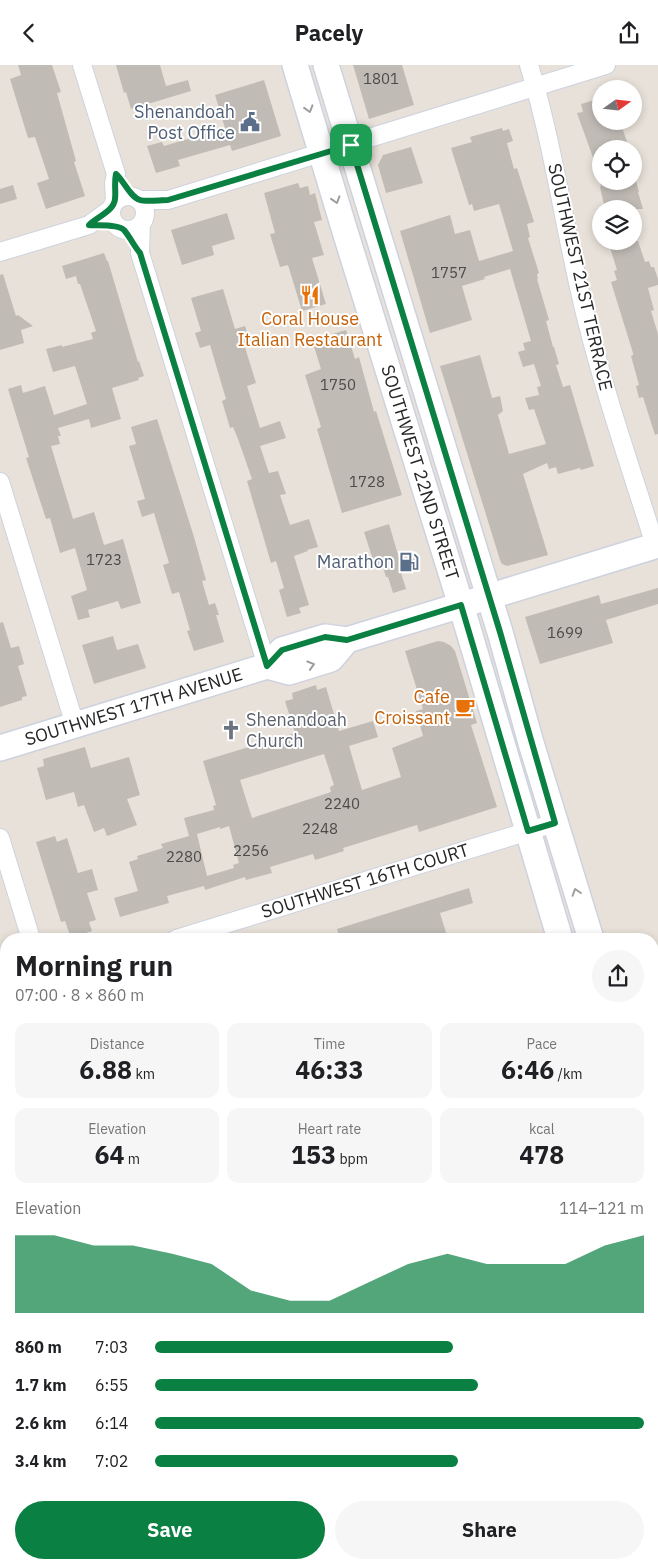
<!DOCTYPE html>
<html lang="en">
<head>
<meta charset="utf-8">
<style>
  body { margin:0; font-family:"IBM Plex Sans",sans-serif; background:#f6f6f6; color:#202124; height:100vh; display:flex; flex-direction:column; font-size:19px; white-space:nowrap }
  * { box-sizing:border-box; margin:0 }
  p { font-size:16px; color:#757577 }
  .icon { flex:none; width:28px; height:28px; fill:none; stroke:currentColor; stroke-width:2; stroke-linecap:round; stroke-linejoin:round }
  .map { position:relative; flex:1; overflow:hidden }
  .details { position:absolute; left:0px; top:868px; width:659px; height:636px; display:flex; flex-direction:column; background:#fff; border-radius:20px 20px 0 0; box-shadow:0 2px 8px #0003 }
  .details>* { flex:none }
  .needle { width:32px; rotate:75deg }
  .tools { position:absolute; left:592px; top:15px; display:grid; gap:10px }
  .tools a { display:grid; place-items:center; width:50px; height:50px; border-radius:50%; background:#fff; box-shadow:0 2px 8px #0003; font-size:25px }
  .pin { position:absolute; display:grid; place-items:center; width:42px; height:42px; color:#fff; margin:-21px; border-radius:10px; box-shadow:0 2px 8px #0006 }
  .round { display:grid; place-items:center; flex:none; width:52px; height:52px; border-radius:26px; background:#f6f6f6 }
  .overview { display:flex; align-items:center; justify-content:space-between; height:85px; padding:0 15px }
  h1 { font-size:28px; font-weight:800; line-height:38px }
  .stats { display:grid; grid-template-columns:repeat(3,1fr); gap:8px; height:85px; padding:5px 15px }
  .stats div { display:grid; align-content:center; border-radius:12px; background:#f6f6f6; text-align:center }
  .stats b { font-size:25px; font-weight:800 }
  .stats small { font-size:14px; font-weight:400 }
  .stats p { font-size:14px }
  .chart { height:140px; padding:10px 15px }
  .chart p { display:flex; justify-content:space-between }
  .chart svg { width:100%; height:90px; margin-top:5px; fill:#0b8043; opacity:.7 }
  .primary-button { display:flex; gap:10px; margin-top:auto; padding:10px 15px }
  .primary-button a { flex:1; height:58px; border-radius:30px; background:#0b8043; color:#fff; font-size:20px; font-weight:800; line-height:58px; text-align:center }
  .primary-button a+a { background:#f6f6f6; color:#202124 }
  ul { padding:0 15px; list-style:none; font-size:16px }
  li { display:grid; grid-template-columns:80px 60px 1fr; align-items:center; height:38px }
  li i { height:12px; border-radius:6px; background:#0b8043 }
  header { display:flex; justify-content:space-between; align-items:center; height:65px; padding:0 15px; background:#fff; font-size:22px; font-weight:800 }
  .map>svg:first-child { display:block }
  .building { fill:#c0bbb5; fill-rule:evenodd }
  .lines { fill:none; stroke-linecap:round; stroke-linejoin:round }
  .minor-casing { stroke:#ced2df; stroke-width:20 }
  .secondary-casing { stroke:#ced2df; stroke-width:28 }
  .minor { stroke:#fff; stroke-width:18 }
  .secondary { stroke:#fff; stroke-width:25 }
  .oneway { stroke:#9d9d9d }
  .route-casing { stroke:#fff; stroke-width:10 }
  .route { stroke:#0b8043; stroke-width:6 }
  .labels { text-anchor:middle; stroke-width:4; stroke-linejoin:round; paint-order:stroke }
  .number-label { font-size:15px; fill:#4c4b4a }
  .service-label { font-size:18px; fill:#4e5e75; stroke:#fff; text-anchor:end }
  .street-label { font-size:18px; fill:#262626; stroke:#fff }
  .food-label { font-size:18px; fill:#c56008; stroke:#fff }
  .worship-label { font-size:18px; fill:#5b616d; stroke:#fff; text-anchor:start }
</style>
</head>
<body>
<header><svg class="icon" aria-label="back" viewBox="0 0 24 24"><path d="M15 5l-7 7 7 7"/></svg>Pacely<svg class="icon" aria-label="share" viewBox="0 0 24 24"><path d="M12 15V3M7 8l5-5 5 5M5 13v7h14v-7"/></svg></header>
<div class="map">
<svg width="658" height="1503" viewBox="0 0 658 1503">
  <rect width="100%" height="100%" fill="#e8e1d9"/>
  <path class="building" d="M18,0H52L61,27L57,28L76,96L74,97L85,131L46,144L37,118L49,114L35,72L28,73L10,14L21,10Z
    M116,0H160L166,21L188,15L191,26L131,44L126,27L124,28Z
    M353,0H402L414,40L369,54Z
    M264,15L281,71L232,86L230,80L178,95L180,101L156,108L147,81L162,77L164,81L225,63L215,30Z
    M601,33V56H620L628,80L616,84H601V112H600L577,48L583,47L581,39Z
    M502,63L503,66L509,64L513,76L507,78L514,104L517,103L534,157L527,159L530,172L528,173L539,208L537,209L538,214H537L549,255L546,256L553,282H554L559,299L556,300L563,322L570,320L594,401L581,405L580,403L558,409L556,402L549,404L547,398L523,409L548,490L507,501L502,499L500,495L440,301L480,290L492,333L500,331L503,346L498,350L509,389L546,379L534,344L529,345L525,333L539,330L537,322L541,321L534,299L523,302L518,287L525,285L523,278L531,276L510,204L484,212L485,214L462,221L472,255L430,268L400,166L450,150L455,169L470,165L479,196L513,186L499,139L474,146L472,139L469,140L451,83L472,77L470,72Z
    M411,82L423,118L386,128L378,100L383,90Z
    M600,116H636L639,127H638L643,144H605L600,122L601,121Z
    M298,118L300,123L308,121L310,130L315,128L322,155L314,157L324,190L312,193L326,239L302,246L288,200L280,202L270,169L275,168L264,128Z
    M13,120L17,134L0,139V124Z
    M227,148L235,174L212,181L214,190L182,200L171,165Z
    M608,176H638L645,197L649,196L651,202H654L658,214V220L648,223L654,245L651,246L658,269V369L655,370L643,332L639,333L636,321L639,320L631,291L633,290V288L611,217L617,215L614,206L617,205Z
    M104,188L107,196H108L138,297L139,296L144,311L138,313L139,315L112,323L121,354L91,363L89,354L58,363L61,371H58L60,379L51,381L73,454L94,447L104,480L123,474L141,538L121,544L118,536L88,545L90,552L78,555L71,531L87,525L75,483L60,488L50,453L46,454L26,393L29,392L8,324L21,320L23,328L45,321L54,350L87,339L75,301L53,307L46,284L62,280V282L93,274L91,268L96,266L80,219H78L76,211L66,214L62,201Z
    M3,209L16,251L18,250L33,261L21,265L24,278L0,285V210Z
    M223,224L235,264L245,261L250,277L244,279L256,318L247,321L260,363L280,356L286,373L260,381L269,408L278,406L286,429L280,430L290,460L309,454L318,482L307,485L308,486L294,491L309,540L299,543L301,548L287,552L279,525L284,523L276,496L271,498L247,416L252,414L238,374L233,362L230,363L222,336L226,334L210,280L200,283L195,268L201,266L191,233Z
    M346,265L355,294L359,292L374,347L376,346L402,430L342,448L317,364L321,362L305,310L321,304L312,275Z
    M157,354L194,472L206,515L202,516L209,540L215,538L219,550H216L224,577L194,586L187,566L190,565L179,527L172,529L163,500L169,498L154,448L142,452L137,436L145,434L129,381L136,379L131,362Z
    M389,459L399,493L415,488L419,501L401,508L406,524L393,528L388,512H386L382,499L375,501L364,467Z
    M658,523V539L606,555L613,578L540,599L525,552L599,530L601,539Z
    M3,557L11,583L19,581L24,599L18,601L27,631L22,632V635L0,642V558Z
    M113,571L117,585L138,579L146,603L94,619L82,580Z
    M438,576L444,577L451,581L455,586L477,658L471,660L497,742L419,767L417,760L343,783L344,786L315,795L313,789L270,802L272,808L246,815L245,812L205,825L204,821L167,831L169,838L120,852L114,833L138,826L129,797L138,794L137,791L163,783L161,779L189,771L184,753L214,745L213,741L216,740L203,696L295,668L285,636L293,634L292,628L316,620L317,625L326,622L339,666L373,656L378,672L349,681L362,725L401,712L392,683L423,671L416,646L423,644L405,586ZM324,689L334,720L330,722L331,727L252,753L240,715ZM229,761L239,798L233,800L234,803L207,811L197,769L220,762V764Z
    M85,682L91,703L129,692L140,730L127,734L137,760L107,771L104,763L94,767L84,740L78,742L74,727L46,735L37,703L44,701L43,694Z
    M55,771L57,777L67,773L78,808L92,804L98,825L87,828L96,855L89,857L92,866L71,873L65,856L61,857L36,777Z
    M469,823L473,838L440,848L448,874H340L337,864Z"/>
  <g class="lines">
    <defs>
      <path id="minor" d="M82,0L116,109L114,118L115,136
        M529,0C554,82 565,168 586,252C605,329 631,404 655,480
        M111 148a17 17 0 1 1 34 0a17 17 0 1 1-34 0Z
        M140,135H168L606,0
        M141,159L140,188L267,601
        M0,187L89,160L111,144
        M0,417L75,660
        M0,773L31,874
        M176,874L555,758
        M0,927L6,925
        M652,980L658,979
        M0,1172L6,1170
        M652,1348L658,1346
        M109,1498L110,1503
        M325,1498L327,1503
        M535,1498L536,1503
        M152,1503L170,1498"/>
      <g id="secondary">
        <path id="s1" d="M295,0L343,160L461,540L560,874"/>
        <path d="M326,0L500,567L531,678L591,874"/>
        <path d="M267,601L289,607L331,594L347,575"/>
        <path id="s2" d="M0,683L267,601L282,585L325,572L347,575L658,480"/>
        <path d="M652,1077L658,1095"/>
        <path d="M652,1181L658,1199"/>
        <path d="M0,1428L6,1433"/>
        <path d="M0,1465L6,1470"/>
        <path d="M42,1498L49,1503"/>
        <path d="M87,1498L94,1503"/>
        <path d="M168,1503L172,1498"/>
      </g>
    </defs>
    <use href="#minor" class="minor-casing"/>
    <use href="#secondary" class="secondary-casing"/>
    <use href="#minor" class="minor"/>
    <use href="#secondary" class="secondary"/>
  </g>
  <defs><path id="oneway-chevron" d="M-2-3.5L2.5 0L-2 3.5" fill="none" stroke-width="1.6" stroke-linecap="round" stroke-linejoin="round" transform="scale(1.25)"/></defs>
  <g class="oneway">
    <use href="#oneway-chevron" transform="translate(309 44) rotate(73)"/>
    <use href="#oneway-chevron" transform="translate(336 135) rotate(73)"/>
    <use href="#oneway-chevron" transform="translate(311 600) rotate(-17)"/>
    <use href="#oneway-chevron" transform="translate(576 827) rotate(-108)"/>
  </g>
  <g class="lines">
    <defs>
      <path id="route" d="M351,80L500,567L555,758L528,766L461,540L347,575L325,572L282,585L267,601L140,188C134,181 130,172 124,165C118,159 98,161 89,160C97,152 114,146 115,134C116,126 114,118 116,109C124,116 130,132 140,135C146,137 160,135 168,135Z"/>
    </defs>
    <use href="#route" class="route-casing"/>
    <use href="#route" class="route"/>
  </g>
  <defs>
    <symbol id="civic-bare" viewBox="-9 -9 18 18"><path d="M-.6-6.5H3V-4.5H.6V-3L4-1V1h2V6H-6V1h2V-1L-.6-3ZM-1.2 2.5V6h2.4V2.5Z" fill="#5c6f8a" stroke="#fff" stroke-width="2.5" paint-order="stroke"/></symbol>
    <symbol id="restaurant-bare" viewBox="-9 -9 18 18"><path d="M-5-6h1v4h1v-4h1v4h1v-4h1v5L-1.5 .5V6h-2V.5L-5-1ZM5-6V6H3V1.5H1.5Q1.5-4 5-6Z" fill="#e8710a" stroke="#fff" stroke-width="2.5" paint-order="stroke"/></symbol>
    <symbol id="fuel-bare" viewBox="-9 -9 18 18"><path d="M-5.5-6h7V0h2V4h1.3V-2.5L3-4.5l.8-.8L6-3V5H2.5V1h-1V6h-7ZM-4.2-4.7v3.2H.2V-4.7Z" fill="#5c6f8a" stroke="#fff" stroke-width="2.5" paint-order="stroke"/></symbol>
    <symbol id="cafe-bare" viewBox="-9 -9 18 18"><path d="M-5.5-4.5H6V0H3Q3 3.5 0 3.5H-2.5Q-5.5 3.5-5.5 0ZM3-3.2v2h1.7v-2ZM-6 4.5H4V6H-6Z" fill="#e8710a" stroke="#fff" stroke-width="2.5" paint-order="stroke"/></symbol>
    <symbol id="church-bare" viewBox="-9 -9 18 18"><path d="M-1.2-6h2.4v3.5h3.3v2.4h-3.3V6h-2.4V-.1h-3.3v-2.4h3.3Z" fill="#6b7280" stroke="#fff" stroke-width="2.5" paint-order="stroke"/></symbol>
  </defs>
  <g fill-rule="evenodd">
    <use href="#civic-bare" x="236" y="43" width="28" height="28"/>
    <use href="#restaurant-bare" x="296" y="216" width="28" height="28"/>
    <use href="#fuel-bare" x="395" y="483" width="28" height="28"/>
    <use href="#cafe-bare" x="451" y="628" width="28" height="28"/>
    <use href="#church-bare" x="217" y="651" width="28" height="28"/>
  </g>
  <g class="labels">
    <g class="number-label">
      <text x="381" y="19">1801</text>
      <text x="449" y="213">1757</text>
      <text x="338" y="325">1750</text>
      <text x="367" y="422">1728</text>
      <text x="104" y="500">1723</text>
      <text x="565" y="573">1699</text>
      <text x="342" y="744">2240</text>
      <text x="320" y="769">2248</text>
      <text x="251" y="791">2256</text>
      <text x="184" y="797">2280</text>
    </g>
    <g class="service-label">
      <text x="235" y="53">Shenandoah<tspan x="235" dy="21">Post Office</tspan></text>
      <text x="394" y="503">Marathon</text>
    </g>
    <g class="street-label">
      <text transform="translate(580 212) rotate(77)" y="6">SOUTHWEST 21ST TERRACE</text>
      <text dy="6" stroke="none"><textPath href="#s1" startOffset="426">SOUTHWEST 22ND STREET</textPath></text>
      <text dy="6" stroke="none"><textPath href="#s2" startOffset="140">SOUTHWEST 17TH AVENUE</textPath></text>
      <text transform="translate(365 816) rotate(-17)" y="6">SOUTHWEST 16TH COURT</text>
    </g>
    <g class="food-label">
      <text x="310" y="260">Coral House<tspan x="310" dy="21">Italian Restaurant</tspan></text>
      <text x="450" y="638" text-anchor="end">Cafe<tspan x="450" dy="21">Croissant</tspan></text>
    </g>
    <g class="worship-label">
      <text x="246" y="661">Shenandoah<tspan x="246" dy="21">Church</tspan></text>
    </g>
  </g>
</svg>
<div class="tools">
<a><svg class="needle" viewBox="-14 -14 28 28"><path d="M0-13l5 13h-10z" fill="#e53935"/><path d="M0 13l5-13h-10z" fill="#757577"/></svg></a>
<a><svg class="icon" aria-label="locate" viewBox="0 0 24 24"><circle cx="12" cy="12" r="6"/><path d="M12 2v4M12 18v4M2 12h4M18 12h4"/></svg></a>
<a><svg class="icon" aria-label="layers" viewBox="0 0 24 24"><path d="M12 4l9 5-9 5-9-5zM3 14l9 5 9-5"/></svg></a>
</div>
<div class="pin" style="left:351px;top:80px;background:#1e9e55"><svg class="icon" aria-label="arrive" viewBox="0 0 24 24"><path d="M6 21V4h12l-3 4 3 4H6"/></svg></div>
<section class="details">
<div class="overview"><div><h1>Morning run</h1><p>07:00 · 8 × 860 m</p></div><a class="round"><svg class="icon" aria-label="share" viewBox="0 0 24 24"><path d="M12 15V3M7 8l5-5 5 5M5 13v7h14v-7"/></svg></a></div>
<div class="stats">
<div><p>Distance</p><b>6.88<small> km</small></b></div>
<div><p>Time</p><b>46:33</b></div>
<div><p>Pace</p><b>6:46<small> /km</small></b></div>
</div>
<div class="stats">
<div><p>Elevation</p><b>64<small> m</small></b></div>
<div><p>Heart rate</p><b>153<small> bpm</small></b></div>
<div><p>kcal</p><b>478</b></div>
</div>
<div class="chart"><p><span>Elevation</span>114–121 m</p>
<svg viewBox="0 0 160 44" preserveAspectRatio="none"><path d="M0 44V6L10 6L20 11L30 11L40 15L50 20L60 33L70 38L80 38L90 29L100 20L110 15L120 20L130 20L140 20L150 11L160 6V44z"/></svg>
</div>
<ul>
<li><b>860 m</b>7:03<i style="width:61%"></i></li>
<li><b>1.7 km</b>6:55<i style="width:66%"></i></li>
<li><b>2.6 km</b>6:14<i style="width:100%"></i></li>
<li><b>3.4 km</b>7:02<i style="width:62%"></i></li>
</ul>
<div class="primary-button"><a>Save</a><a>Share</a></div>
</section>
</div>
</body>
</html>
